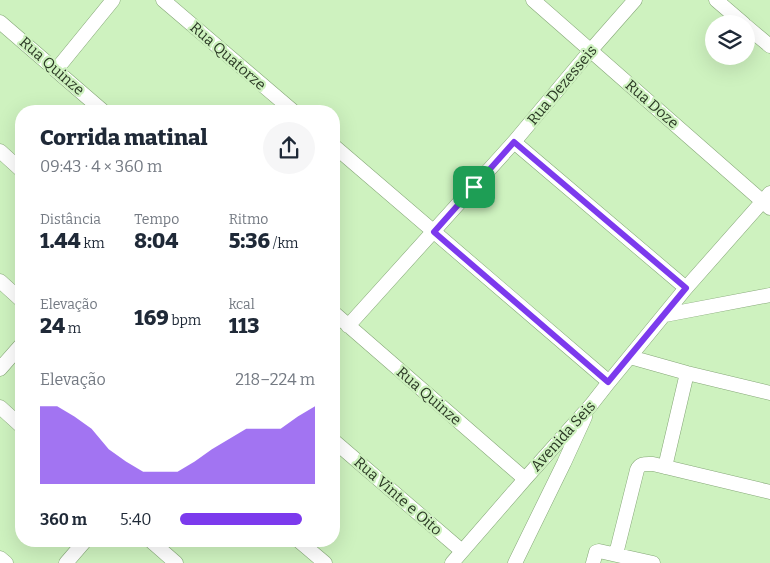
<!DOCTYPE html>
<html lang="pt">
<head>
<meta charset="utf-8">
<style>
  body { margin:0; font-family:Bitter,serif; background:#f6f6f7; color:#1f2937; height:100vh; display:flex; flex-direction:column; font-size:19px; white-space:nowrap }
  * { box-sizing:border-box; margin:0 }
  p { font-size:16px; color:#747a83 }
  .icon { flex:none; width:28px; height:28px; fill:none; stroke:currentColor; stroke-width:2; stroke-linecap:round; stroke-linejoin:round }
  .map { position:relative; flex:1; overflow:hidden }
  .sheet { position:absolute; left:15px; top:105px; width:325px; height:442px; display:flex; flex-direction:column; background:#fff; border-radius:20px; box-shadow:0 5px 20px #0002 }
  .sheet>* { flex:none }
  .controls { position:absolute; left:705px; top:15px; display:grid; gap:10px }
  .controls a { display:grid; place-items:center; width:50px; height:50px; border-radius:50%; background:#fff; box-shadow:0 5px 20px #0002; font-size:25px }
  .pin { position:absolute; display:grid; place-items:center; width:42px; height:42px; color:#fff; margin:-21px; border-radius:10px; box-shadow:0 2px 8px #0006 }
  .round { display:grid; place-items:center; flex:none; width:52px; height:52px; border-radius:26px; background:#f6f6f7 }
  .headline { display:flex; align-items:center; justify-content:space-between; height:85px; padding:0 25px }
  h1 { font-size:22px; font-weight:800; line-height:38px }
  .figures { display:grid; grid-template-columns:repeat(3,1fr); gap:8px; height:85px; padding:5px 25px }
  .figures div { display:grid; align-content:center }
  .figures b { font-size:21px; font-weight:800 }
  .figures small { font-size:14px; font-weight:400 }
  .figures p { font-size:14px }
  .chart { height:140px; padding:10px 25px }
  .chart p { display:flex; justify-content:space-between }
  .chart svg { width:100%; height:90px; margin-top:5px; fill:#7c3aed; opacity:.7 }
  ul { padding:0 25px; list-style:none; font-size:16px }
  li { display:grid; grid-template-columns:80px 60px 1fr; align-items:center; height:38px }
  li i { height:12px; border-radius:6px; background:#7c3aed }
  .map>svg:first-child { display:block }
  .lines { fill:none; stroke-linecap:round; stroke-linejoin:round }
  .minor-casing { stroke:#85a777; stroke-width:15 }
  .minor { stroke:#fff; stroke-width:14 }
  .route-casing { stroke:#fff; stroke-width:10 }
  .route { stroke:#7c3aed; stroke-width:6 }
  .labels { text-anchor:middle; stroke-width:4.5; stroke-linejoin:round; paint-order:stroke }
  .street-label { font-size:15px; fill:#2a3824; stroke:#cef2bf }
</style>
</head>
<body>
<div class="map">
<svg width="770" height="563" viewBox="0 0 770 563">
  <rect width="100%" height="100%" fill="#cef2bf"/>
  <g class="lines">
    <defs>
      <path id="minor" d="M163,0L293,111
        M533,0L770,208
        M716,0L744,24
        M0,22L103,111
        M746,26L770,46
        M56,70L113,0
        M514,142L686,288
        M334,146L609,382
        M0,151L21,170
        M0,281L21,300
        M334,313L525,479
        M665,315L770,295
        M348,326L514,142L591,50L635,0
        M630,357L687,373L770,393
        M0,369L21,345
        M0,407L21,426
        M334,441L462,551
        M665,467L687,373
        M151,541L176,563
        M299,541L325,563
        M616,554L637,470C640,463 645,464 653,464L770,492
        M0,558L6,563
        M66,563L85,541
        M452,563L525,479L591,405L609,382L686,288L770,193
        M515,563L564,463L585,417
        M593,563L596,552L599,551L653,563"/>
    </defs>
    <use href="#minor" class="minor-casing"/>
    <use href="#minor" class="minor"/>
  </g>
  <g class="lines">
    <defs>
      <path id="route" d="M514,142L686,288L608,382L434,232Z"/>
    </defs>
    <use href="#route" class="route-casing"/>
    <use href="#route" class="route"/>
  </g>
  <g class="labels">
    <g class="street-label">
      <text transform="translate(228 56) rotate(41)" y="5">Rua Quatorze</text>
      <text transform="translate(52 66) rotate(41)" y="5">Rua Quinze</text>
      <text transform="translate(562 85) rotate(-50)" y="5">Rua Dezesseis</text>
      <text transform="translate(652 104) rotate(41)" y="5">Rua Doze</text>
      <text transform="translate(429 396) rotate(41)" y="5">Rua Quinze</text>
      <text transform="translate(563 436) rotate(-48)" y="5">Avenida Seis</text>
      <text transform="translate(398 496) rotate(41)" y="5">Rua Vinte e Oito</text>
    </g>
  </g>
</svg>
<div class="controls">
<a><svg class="icon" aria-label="layers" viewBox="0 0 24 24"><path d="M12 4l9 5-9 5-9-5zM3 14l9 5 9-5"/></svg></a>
</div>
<div class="pin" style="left:474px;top:187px;background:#1e9e55"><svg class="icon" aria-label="arrive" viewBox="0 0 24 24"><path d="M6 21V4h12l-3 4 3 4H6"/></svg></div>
<section class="sheet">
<div class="headline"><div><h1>Corrida matinal</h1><p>09:43 · 4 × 360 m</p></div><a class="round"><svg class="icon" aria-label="share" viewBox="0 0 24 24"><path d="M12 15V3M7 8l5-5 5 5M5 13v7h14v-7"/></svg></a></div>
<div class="figures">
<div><p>Distância</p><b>1.44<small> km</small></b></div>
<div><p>Tempo</p><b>8:04</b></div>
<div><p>Ritmo</p><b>5:36<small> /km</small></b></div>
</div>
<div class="figures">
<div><p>Elevação</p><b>24<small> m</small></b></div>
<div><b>169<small> bpm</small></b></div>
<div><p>kcal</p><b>113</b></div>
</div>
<div class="chart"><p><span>Elevação</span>218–224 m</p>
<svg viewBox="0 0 160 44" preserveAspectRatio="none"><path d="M0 44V6L10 6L20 11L30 17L40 27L50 33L60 38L70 38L80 38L90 33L100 27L110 22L120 17L130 17L140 17L150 11L160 6V44z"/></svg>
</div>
<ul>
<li><b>360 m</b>5:40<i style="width:90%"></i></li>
</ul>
</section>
</div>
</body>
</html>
